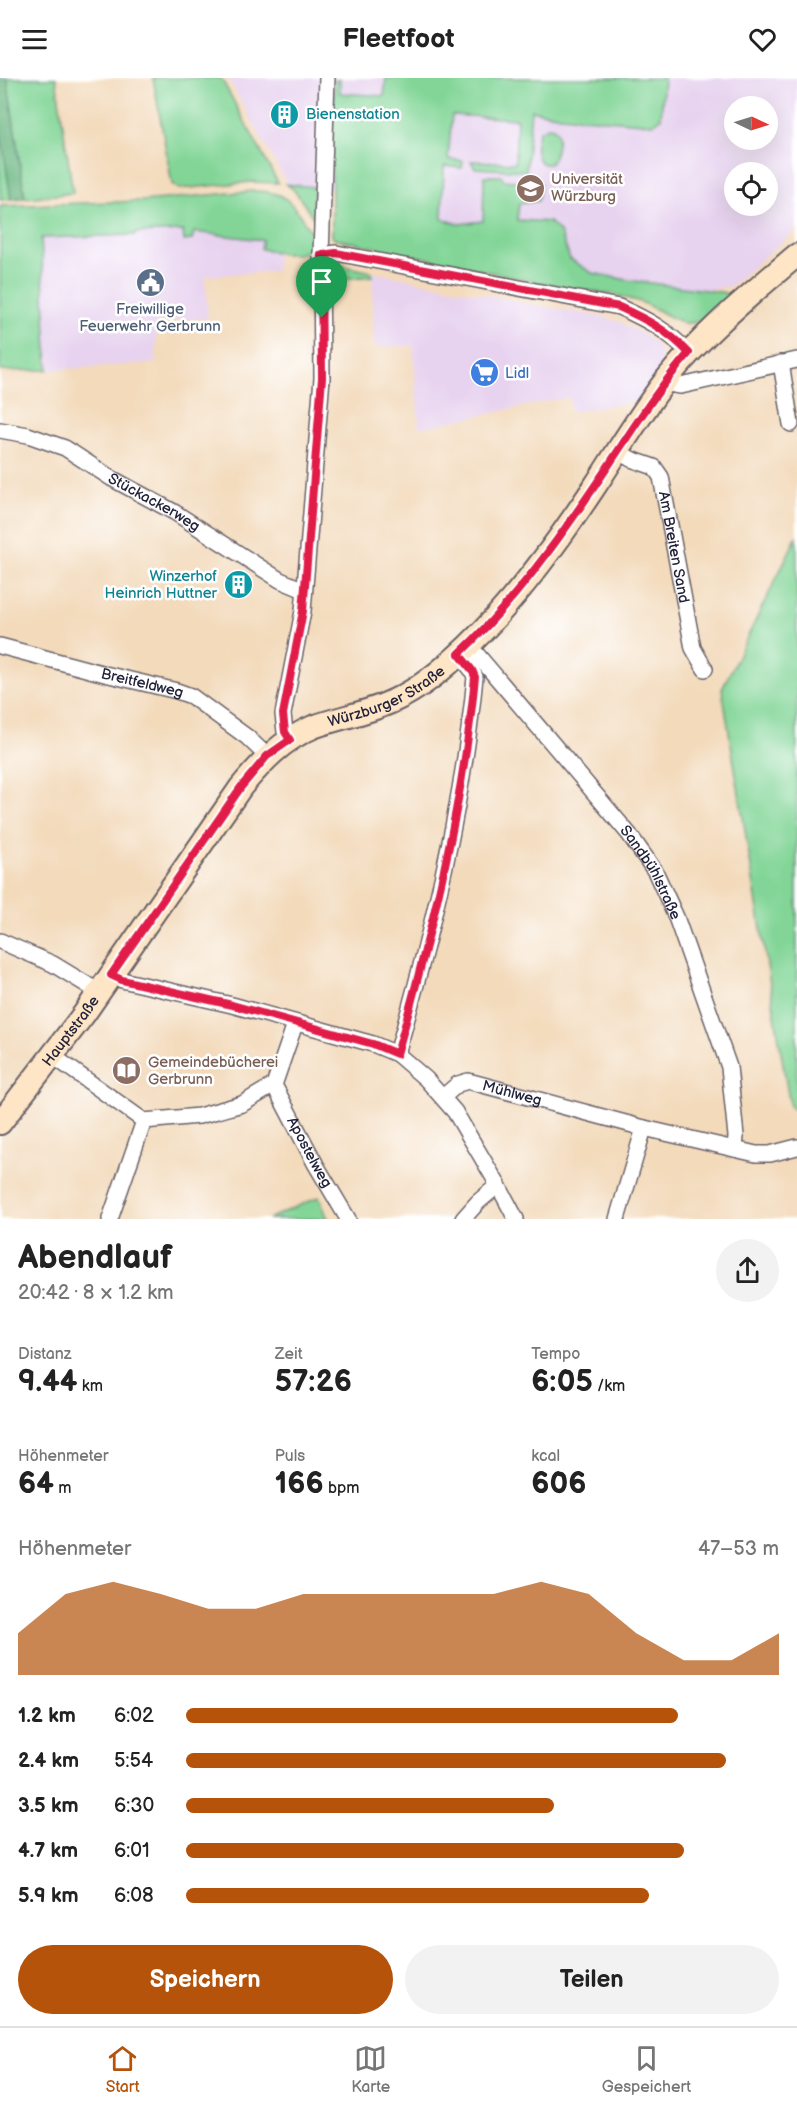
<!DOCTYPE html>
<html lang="de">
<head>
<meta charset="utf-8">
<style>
  body { margin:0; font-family:"Balsamiq Sans",sans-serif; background:#f2f2f2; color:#222; height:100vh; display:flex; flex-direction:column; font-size:22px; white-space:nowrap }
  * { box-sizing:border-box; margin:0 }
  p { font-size:20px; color:#767676 }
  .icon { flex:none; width:33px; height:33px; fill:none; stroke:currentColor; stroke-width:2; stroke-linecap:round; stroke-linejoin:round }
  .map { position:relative; height:1141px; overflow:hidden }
  .panel { display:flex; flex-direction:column; background:#fff; flex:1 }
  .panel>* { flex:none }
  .needle { width:39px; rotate:94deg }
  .buttons { position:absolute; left:724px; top:18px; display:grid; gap:12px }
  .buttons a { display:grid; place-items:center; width:54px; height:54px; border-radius:50%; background:#fff; box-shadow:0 6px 24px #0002; font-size:30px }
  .pin { position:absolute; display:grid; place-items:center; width:51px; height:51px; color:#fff; margin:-62px -26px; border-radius:50% 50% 50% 0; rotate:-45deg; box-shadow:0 0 6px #0007 }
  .pin .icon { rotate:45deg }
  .round { display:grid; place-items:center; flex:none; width:63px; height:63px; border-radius:32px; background:#f2f2f2 }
  .head { display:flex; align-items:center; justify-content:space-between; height:102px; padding:0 18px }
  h1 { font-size:33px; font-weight:700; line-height:45px }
  .stats { display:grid; grid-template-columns:repeat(3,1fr); gap:9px; height:102px; padding:6px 18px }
  .stats div { display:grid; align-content:center }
  .stats b { font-size:30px; font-weight:700 }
  .stats small { font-size:16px; font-weight:400 }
  .stats p { font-size:16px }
  .chart { height:168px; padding:12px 18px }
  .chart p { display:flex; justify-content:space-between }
  .chart svg { width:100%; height:108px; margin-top:6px; fill:#b45309; opacity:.7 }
  .cta { display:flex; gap:12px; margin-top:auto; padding:12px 18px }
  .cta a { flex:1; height:69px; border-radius:36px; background:#b45309; color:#fff; font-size:24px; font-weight:700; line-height:69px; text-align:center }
  .cta a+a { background:#f2f2f2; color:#222 }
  ul { padding:0 18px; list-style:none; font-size:20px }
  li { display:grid; grid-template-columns:96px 72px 1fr; align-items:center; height:45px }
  li i { height:15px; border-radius:8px; background:#b45309 }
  header { display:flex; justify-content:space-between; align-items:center; height:78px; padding:0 18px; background:#fff; font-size:27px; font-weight:700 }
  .dock { display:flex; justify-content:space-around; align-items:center; height:84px; border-top:2px solid #e0e0e0; background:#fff; font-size:16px; color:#767676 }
  .dock a { display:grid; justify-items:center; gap:3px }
  .dock .active { color:#b45309 }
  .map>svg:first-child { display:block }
  .built { fill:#e7d2ef; fill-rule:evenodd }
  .green { fill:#82d597; stroke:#527c69; stroke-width:1.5 }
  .forest { fill:#69b680; stroke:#466c5e; stroke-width:1.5 }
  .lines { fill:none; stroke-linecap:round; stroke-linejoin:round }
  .street-casing { stroke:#6b6268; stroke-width:18 }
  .secondary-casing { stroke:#6b6268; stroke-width:26 }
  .street { stroke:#fff; stroke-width:15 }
  .secondary { stroke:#fde5c5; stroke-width:22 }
  .route-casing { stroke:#fff; stroke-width:12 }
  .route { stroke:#e11d48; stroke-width:8 }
  .labels { text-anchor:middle; stroke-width:5; stroke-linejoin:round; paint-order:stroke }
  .culture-label { font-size:15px; fill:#0d838f; stroke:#fff; text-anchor:start }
  .education-label { font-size:15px; fill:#785e54; stroke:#fff; text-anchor:start }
  .service-label { font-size:15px; fill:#4e5e75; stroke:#fff }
  .shop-label { font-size:15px; fill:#366cbe; stroke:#fff; text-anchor:start }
  .street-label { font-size:15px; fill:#22223b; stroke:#fff }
</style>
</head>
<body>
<header><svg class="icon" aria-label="menu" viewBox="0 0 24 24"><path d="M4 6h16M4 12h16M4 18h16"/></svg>Fleetfoot<svg class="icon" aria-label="heart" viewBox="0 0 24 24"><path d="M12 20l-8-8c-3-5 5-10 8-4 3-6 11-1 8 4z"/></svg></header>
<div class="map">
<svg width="797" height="1141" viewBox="0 0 797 1141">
  <rect width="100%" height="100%" fill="#fff"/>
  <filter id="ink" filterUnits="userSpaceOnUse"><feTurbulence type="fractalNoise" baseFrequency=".0167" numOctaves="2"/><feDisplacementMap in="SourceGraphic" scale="12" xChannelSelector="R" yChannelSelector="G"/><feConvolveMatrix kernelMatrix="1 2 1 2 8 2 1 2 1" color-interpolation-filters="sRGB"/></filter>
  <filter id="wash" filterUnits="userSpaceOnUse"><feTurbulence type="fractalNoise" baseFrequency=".008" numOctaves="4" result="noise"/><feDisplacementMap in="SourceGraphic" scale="24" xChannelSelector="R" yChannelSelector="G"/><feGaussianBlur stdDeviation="1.35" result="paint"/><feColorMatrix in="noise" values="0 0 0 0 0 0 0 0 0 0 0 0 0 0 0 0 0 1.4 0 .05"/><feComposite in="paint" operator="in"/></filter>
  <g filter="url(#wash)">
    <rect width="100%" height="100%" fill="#f3dabb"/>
    <path class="built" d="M228,0H797V151L730,208L663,219L336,112L287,106ZM735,28H768V62H735ZM735,94H768V128H735Z
      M184,153L185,163L193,153L263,162L262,171L277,174L276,193L205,198L208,240L156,243V285L48,292L41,160L134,157L135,155Z
      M372,194L547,229L605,239L620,244L643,256L657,267L662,281L660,293L642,322L571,334L569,319L419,350L413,268L374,269Z"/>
    <path class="green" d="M7,0H56L73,115L25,120Z
      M153,0H221L278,105L251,104L179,111L172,106Z
      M386,0H664L661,40L653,46L561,38L531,32L526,93L475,90L471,83L515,85L517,41L452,37L448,81L463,83L462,90L444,88L442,141L459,146L483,143L484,98H502L503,102L541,105L538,123L519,126L517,142L549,144L560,154L570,181L592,195L627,202L721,214L732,217C719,231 703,248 683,245L641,224L615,217L536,204L332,160V64L335,2H340V15L384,18Z
      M549,49C553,50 556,50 557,55C559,63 555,80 550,86C532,89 534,63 540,52Z
      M0,50L1,51L11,121L0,122Z
      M286,106L314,109V141L295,113Z
      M253,113C289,112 293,128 311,154L314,160L310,171C298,181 276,174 261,171L262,162L194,154L192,162L184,163L183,153L135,155V157L41,160L48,292L0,293V128L143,123Z
      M344,188L372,194V198L332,202L335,193Z
      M797,458V1033L790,1029L722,611Z
      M319,1119L328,1141H268Z"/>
    <path class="forest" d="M0,0H7L25,120L11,121L0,50Z"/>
  </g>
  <g filter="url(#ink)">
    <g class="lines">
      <defs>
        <g id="street">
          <path d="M321,177L336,175L619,229C648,242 667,252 689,275"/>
          <path d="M781,285L791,346"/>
          <path d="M666,302L674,307L681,308L797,282"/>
          <path id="s1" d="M0,352L28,357L65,370L111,400L174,434L280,502L304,512"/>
          <path id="s2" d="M617,373L631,381L654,389L661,399L693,570L705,591"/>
          <path id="s3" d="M469,567L629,756L655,793L676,839L729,989L736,1058L735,1071"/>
          <path id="s4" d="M0,568L105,596L177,613L191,618L247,659L267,678"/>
          <path d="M290,662L285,654L283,636L303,533L322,300L321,177L327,0"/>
          <path d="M0,863L53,886L99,914"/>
          <path d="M111,897L122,902L232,927L373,966L397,976L426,1001L455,1034L498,1107L516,1141"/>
          <path d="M397,976C432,852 463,728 475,599L472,592L459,576"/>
          <path d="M53,978L144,1043L199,1038L242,1026L274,1007L295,946"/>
          <path id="s5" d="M274,1007L316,1087L348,1141"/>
          <path id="s6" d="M443,1019L458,1006L468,1003L644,1050L756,1076H770L797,1069"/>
          <path d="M110,1141L144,1043"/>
          <path d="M463,1141L478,1124L498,1107"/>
          <path d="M617,1141L644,1050"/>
        </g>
        <g id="secondary">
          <path id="s7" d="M0,1045L84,936L241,709C262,684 282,662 313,649C340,639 369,635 395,622C422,610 447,588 468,568C516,522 558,464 595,408C618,373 640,336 666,302C703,255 751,216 797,177"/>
        </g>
      </defs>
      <use href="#street" class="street-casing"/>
      <use href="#secondary" class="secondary-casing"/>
      <use href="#street" class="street"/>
      <use href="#secondary" class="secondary"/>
    </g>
  </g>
  <g class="lines" filter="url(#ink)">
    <defs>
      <path id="route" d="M336,175L619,229C648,242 667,252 689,275C652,317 625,364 594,409C554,468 511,527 459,576L472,592L475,599C463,727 432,852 397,976L373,966L232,927L122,902L111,897L241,709L267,678L290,662L285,654L283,636L303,533L322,300L321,177Z"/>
    </defs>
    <use href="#route" class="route-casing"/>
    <use href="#route" class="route"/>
  </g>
  <defs>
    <symbol id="building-disc" viewBox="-11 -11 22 22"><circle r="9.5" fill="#0f9aa8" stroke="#fff"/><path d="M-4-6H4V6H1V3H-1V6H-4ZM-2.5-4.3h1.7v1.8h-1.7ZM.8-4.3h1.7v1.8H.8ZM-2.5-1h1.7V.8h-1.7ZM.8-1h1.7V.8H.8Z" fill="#fff"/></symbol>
    <symbol id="university-disc" viewBox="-11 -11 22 22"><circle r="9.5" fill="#8d6e63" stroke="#fff"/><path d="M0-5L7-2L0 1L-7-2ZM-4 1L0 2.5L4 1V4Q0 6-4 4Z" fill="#fff"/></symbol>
    <symbol id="civic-disc" viewBox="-11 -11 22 22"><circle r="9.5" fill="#5c6f8a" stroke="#fff"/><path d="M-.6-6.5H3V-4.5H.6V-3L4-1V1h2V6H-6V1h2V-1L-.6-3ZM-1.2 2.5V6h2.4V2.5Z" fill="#fff"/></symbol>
    <symbol id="supermarket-disc" viewBox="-11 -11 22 22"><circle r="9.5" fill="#3f7fe0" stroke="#fff"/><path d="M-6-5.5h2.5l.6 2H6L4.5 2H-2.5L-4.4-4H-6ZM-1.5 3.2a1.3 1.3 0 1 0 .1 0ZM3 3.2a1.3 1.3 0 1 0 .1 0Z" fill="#fff"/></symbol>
    <symbol id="library-disc" viewBox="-11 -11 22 22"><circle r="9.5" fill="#8d6e63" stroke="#fff"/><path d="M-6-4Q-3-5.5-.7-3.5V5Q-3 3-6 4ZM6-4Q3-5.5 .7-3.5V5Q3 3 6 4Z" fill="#fff"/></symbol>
  </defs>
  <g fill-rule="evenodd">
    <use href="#building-disc" x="268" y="20" width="33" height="33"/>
    <use href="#university-disc" x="514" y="94" width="33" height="33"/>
    <use href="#civic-disc" x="134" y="188" width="33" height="33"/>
    <use href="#supermarket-disc" x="468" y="278" width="33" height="33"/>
    <use href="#building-disc" x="222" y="490" width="33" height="33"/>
    <use href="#library-disc" x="110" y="976" width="33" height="33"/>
  </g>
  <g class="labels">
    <g class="culture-label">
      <text x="306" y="41">Bienenstation</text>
      <text x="217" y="503" text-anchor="end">Winzerhof<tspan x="217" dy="17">Heinrich Huttner</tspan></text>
    </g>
    <g class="education-label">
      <text x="551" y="106">Universität<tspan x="551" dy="17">Würzburg</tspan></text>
      <text x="148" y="989">Gemeindebücherei<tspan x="148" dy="17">Gerbrunn</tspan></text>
    </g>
    <g class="service-label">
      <text x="150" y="236">Freiwillige<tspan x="150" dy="17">Feuerwehr Gerbrunn</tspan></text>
    </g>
    <g class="shop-label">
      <text x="505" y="300">Lidl</text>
    </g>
    <g class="street-label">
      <text dy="5" stroke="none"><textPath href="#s1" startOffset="172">Stückackerweg</textPath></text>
      <text dy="5" stroke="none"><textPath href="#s2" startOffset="124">Am Breiten Sand</textPath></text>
      <text dy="5" stroke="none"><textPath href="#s4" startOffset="147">Breitfeldweg</textPath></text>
      <text dy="5" stroke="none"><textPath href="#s7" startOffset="588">Würzburger Straße</textPath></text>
      <text dy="5" stroke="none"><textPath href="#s3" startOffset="292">Sandbühlstraße</textPath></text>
      <text dy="5" stroke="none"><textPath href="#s7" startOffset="116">Hauptstraße</textPath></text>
      <text dy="5" stroke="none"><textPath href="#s6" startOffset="76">Mühlweg</textPath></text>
      <text dy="5" stroke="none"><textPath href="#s5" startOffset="76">Apostelweg</textPath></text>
    </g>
  </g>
</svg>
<div class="buttons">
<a><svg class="needle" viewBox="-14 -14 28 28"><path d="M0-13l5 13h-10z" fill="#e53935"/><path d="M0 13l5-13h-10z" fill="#767676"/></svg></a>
<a><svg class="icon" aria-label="locate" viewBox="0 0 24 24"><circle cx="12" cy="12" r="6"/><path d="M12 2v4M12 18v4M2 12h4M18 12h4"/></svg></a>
</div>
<div class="pin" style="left:322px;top:240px;background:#1e9e55"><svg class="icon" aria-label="arrive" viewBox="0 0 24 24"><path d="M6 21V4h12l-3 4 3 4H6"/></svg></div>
</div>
<section class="panel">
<div class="head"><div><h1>Abendlauf</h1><p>20:42 · 8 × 1.2 km</p></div><a class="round"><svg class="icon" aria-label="share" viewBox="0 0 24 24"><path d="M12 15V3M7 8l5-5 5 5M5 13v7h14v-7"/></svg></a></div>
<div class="stats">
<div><p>Distanz</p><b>9.44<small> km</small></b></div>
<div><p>Zeit</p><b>57:26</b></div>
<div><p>Tempo</p><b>6:05<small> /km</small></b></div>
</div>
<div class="stats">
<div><p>Höhenmeter</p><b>64<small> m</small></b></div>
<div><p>Puls</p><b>166<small> bpm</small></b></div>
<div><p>kcal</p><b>606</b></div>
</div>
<div class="chart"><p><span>Höhenmeter</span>47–53 m</p>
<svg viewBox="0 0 160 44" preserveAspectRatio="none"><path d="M0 44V27L10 11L20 6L30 11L40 17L50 17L60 11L70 11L80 11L90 11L100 11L110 6L120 11L130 27L140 38L150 38L160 27V44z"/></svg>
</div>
<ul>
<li><b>1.2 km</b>6:02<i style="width:83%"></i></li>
<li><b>2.4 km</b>5:54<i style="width:91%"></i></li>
<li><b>3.5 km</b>6:30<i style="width:62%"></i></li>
<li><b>4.7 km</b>6:01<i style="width:84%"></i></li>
<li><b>5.9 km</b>6:08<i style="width:78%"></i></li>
</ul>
<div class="cta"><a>Speichern</a><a>Teilen</a></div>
</section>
<nav class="dock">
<a class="active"><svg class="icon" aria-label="home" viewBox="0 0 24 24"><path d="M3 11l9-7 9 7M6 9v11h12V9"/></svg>Start</a>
<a><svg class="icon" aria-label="map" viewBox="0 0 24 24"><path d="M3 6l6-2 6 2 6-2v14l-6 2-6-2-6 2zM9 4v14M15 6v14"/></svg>Karte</a>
<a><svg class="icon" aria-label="saved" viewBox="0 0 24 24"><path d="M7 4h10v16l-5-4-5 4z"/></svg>Gespeichert</a>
</nav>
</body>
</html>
